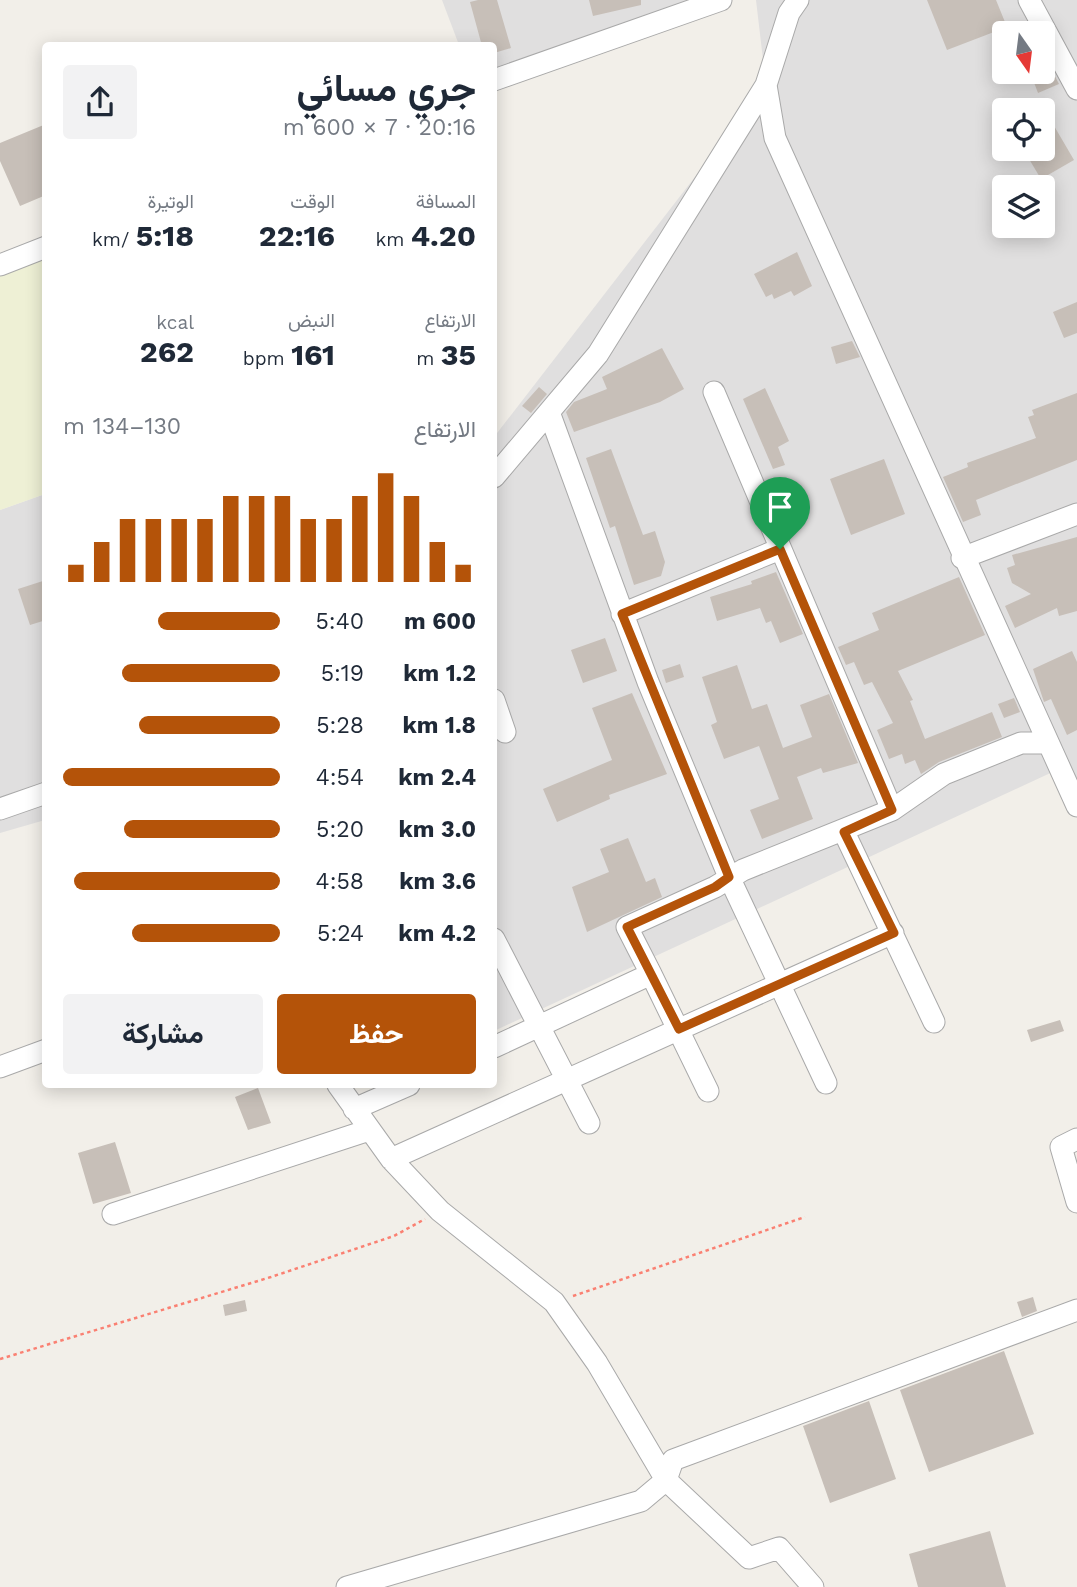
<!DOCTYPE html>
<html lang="ar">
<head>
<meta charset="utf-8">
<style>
  body { margin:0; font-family:"Work Sans",Vazirmatn,sans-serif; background:#f2f2f3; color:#1f2937; direction:rtl; height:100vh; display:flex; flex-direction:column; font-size:26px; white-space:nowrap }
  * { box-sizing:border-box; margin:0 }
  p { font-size:23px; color:#747a83 }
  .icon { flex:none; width:38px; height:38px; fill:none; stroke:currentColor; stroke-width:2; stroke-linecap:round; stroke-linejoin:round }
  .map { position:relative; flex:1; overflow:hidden; direction:ltr }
  .details { position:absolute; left:42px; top:42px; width:455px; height:1046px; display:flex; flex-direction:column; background:#fff; border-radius:7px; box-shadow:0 4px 18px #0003; direction:rtl }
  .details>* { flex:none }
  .needle { width:46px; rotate:166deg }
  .controls { position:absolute; left:992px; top:21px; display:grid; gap:14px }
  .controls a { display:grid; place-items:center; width:63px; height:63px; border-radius:7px; background:#fff; box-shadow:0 4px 18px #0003; font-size:35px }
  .pin { position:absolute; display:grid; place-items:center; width:60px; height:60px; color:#fff; margin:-72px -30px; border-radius:50% 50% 50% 0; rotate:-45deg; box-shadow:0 0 7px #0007 }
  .pin .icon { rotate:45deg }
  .round { display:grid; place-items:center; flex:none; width:74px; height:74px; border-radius:7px; background:#f2f2f3 }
  .head { display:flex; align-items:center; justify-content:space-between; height:119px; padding:0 21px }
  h1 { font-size:38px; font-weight:700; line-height:52px }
  .metrics { display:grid; grid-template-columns:repeat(3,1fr); gap:10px; height:119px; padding:7px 21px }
  .metrics div { display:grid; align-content:center }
  .metrics b { font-size:30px; font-weight:700 }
  .metrics small { font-size:19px; font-weight:400 }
  .metrics p { font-size:19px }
  .chart { height:196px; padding:14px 21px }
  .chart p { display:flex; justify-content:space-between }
  .chart svg { width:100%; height:126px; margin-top:7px; stroke:#b45309; stroke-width:6 }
  .action { display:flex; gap:14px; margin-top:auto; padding:14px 21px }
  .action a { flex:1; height:80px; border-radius:7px; background:#b45309; color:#fff; font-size:28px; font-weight:700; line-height:80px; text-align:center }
  .action a+a { background:#f2f2f3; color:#1f2937 }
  ul { padding:0 21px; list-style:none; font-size:23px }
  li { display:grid; grid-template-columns:112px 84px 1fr; align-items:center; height:52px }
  li i { height:18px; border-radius:9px; background:#b45309 }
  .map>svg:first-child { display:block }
  .residential { fill:#e0dfdf; fill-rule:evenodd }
  .farmland { fill:#eef0d5 }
  .building { fill:#c7bfb8 }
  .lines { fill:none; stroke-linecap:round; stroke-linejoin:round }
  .minor-casing { stroke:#a9a9a9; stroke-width:23 }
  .path { stroke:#fa8072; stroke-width:2.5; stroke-dasharray:3.5 3.5; stroke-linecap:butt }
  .minor { stroke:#fff; stroke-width:21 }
  .route-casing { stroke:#fff; stroke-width:14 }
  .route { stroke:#b45309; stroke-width:9 }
</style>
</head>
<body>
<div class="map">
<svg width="1077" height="1587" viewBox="0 0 1077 1587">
  <rect width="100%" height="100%" fill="#f2efe9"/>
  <path class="residential" d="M442,0H712L494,80V46L459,45Z
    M756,0H1077V806L1059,769L494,1031V437L766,85ZM1004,33H1043V72H1004ZM1004,110H1043V149H1004ZM1004,187H1043V226H1004Z
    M45,494V820L0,833V510Z"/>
  <path class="farmland" d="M45,247V494L0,510V265Z"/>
  <path class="building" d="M478,0H497L511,48L494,53V46H482L470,2Z
    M589,0H641V5L593,16Z
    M927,0H996L1007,27L947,50Z
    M1047,61L1059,84L1038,93L1030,72H1043V63Z
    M1043,107L1074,160L1041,179L1023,149H1043Z
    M46,124V195L20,206L0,161V143Z
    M797,252L812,286L794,296L791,291L774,299L772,294L766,297L754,274Z
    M1077,302V333L1064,338L1053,312Z
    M852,341L860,357L836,364L831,347Z
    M662,348L684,389L660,402L574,432L566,412L574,402L607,389L602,377Z
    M539,387L547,394L531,413L522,406Z
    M765,388L789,441L778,447L785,465L773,469L743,399Z
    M1077,393V460L976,500L981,515L963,522L943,477L968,467L967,463L1036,438L1028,417L1034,415L1032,410Z
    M611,449L643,535L655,531L665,562L661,576L634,585L615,526L610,528L586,458Z
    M884,459L905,514L851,535L830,479Z
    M1077,537V611L1059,616L1057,608L1015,628L1005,606L1031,594L1012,583L1007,568L1015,565L1012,555Z
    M776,572L803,634L780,643L771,621L766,623L760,608L717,621L710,597L752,584L751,581Z
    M959,577L985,635L898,671L913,700L910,701L925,739L992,712L1002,737L939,762L921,774L915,760L905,764L902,754L889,759L877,730L893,723L872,682L864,685L854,662L846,665L838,647L879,630L872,613Z
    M46,580V620L30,625L18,589Z
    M605,638L617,671L583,683L571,650Z
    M1072,651L1077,662V730L1067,735L1051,699L1044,702L1033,669Z
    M680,664L684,677L666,683L662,670Z
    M737,665L752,709L767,704L783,748L812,737L800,705L829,694L858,763L823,773L821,768L797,777L813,819L762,839L750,810L779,799L759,746L724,759L711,725L717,722L702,677Z
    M632,693L667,774L609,795L610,799L557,822L543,789L612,760L592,708Z
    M1014,698L1020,712L1004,718L998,704Z
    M628,838L646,882L655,878L662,897L587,932L572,887L609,872L600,849Z
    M1060,1020L1064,1031L1031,1042L1027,1030Z
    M258,1088L271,1123L248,1130L235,1097Z
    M115,1142L131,1193L93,1204L78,1153Z
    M1033,1297L1037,1311L1022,1317L1017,1302Z
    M245,1300L247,1311L225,1316L223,1305Z
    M1004,1351L1034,1434L929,1472L900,1390Z
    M869,1401L896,1479L830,1503L803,1426Z
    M990,1531L1006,1587H918L909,1554Z"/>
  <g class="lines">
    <defs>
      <path id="minor" d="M798,0L789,13L766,85L775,138L1077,806
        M1029,0L1077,89
        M494,80L721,0
        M0,265L46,247
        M714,392L892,810
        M549,412L648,682L729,877L826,1083
        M494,477L598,354L766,85
        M962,558L1077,514
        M622,614L780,549
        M494,700L505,732
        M0,809L46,793
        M844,832L934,1022
        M494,939L589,1123
        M651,974L708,1091
        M494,1047L651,974L627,927L715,887L743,870L892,810L944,774L1021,743H1048
        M0,1067L46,1050
        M338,1085L391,1159L440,1211L554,1302L597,1363L666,1480L641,1501L347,1587
        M354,1109L409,1085
        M1077,1139L1061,1147L1077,1202
        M391,1159L893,933
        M113,1214L369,1130
        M813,1587L779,1548L749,1558L666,1480L673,1460L1077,1310"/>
    </defs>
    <use href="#minor" class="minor-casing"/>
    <path class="path" d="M573,1296L805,1217
      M0,1359L271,1277L394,1236L425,1219"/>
    <use href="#minor" class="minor"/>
  </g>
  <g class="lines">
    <defs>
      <path id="route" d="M780,549L892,810L844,832L894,933L679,1029L627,927L715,887L729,877L622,614Z"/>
    </defs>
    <use href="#route" class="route-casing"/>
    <use href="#route" class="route"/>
  </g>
</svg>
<div class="controls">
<a><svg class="needle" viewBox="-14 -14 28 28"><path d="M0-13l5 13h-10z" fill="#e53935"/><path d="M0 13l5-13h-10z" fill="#747a83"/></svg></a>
<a><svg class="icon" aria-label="locate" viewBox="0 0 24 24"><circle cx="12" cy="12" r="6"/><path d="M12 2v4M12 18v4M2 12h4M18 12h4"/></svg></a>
<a><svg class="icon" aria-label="layers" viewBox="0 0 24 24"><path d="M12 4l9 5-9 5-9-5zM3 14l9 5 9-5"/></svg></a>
</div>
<div class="pin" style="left:780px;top:549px;background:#1e9e55"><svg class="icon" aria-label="arrive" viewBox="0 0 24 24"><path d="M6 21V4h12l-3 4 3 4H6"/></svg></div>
<section class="details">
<div class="head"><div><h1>جري مسائي</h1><p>20:16 · 7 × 600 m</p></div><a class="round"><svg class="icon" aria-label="share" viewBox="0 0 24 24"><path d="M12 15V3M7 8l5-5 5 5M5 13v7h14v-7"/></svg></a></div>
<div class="metrics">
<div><p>المسافة</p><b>4.20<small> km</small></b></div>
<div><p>الوقت</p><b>22:16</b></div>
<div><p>الوتيرة</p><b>5:18<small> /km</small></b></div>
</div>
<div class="metrics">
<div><p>الارتفاع</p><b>35<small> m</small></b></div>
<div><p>النبض</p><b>161<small> bpm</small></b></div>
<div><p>kcal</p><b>262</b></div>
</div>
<div class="chart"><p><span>الارتفاع</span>130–134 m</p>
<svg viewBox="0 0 160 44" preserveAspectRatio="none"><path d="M5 44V38M15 44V30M25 44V22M35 44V22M45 44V22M55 44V22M65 44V14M75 44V14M85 44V14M95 44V22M105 44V22M115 44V14M125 44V6M135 44V14M145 44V30M155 44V38"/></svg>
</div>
<ul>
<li><b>600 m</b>5:40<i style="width:56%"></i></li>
<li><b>1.2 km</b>5:19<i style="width:73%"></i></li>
<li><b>1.8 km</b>5:28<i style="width:65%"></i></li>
<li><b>2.4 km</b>4:54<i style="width:100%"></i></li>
<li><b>3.0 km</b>5:20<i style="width:72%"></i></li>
<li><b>3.6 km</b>4:58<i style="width:95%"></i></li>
<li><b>4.2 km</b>5:24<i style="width:68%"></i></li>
</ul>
<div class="action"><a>حفظ</a><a>مشاركة</a></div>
</section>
</div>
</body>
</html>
